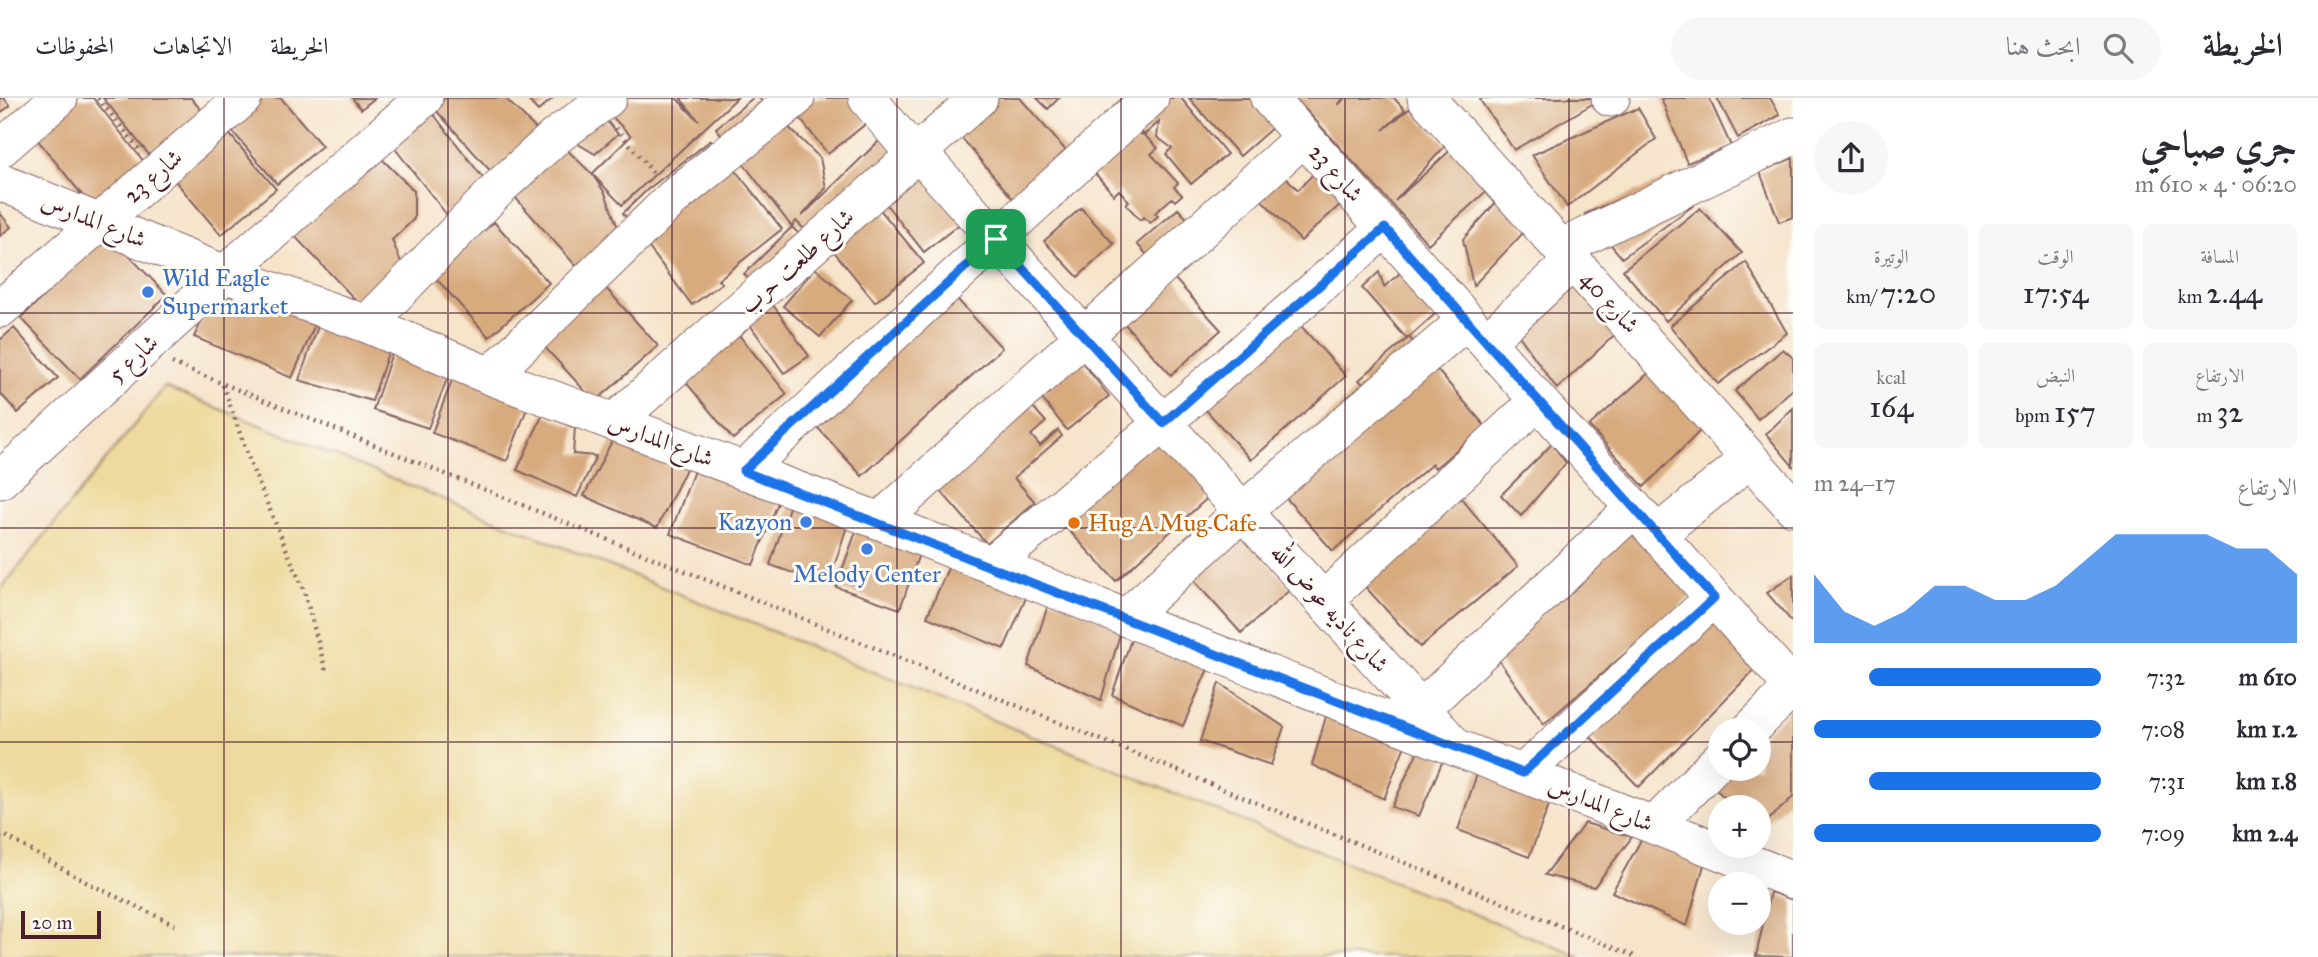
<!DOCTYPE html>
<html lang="ar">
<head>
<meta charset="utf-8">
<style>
  body { margin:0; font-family:"IM FELL Great Primer",Amiri,serif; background:#f7f7f7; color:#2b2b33; direction:rtl; height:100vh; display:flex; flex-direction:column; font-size:26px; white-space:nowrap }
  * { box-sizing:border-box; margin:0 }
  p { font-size:23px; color:#7c7c81 }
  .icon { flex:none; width:38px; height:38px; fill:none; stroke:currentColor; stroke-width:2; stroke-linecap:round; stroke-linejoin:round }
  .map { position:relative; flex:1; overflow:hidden; direction:ltr }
  .panel { display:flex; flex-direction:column; background:#fff; width:525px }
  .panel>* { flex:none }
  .tools { position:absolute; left:1708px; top:620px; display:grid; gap:14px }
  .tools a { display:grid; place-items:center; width:63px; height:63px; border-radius:50%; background:#fff; box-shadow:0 7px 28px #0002; font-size:35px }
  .scale { position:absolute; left:21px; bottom:18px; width:80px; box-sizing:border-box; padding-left:7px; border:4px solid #4a1f2b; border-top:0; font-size:19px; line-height:24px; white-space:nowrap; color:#4a1f2b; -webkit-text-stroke:5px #fdfcf7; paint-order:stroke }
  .pin { position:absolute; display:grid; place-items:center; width:60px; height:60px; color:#fff; margin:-30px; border-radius:14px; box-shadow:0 4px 10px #0006 }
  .round { display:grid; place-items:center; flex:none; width:74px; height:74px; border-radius:37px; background:#f7f7f7 }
  .headline { display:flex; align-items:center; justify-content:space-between; height:119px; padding:0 21px }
  h1 { font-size:38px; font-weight:600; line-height:52px }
  .figures { display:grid; grid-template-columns:repeat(3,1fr); gap:10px; height:119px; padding:7px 21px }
  .figures div { display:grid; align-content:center; border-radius:10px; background:#f7f7f7; text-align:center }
  .figures b { font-size:30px; font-weight:600 }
  .figures small { font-size:19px; font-weight:400 }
  .figures p { font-size:19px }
  .chart { height:196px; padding:14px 21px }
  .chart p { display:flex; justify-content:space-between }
  .chart svg { width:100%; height:126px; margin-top:7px; fill:#1a73e8; opacity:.7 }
  ul { padding:0 21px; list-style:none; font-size:23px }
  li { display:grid; grid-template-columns:112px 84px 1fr; align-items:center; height:52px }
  li i { height:18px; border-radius:9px; background:#1a73e8 }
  header { display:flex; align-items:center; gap:42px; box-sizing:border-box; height:98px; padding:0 35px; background:#fff; border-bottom:2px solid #e1e1e2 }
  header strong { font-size:33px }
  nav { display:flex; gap:38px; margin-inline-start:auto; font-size:24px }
  .search { width:490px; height:63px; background:#f7f7f7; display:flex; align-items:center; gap:18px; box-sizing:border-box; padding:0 24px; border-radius:38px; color:#7c7c81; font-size:26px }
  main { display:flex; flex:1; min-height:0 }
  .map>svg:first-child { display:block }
  .sand { fill:#eeda9e; stroke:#9c7c64; stroke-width:2 }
  .building { fill:#d8ab7f }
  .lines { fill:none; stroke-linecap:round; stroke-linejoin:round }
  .minor-casing { stroke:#866463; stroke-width:39 }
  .path { stroke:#866463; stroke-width:4.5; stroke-dasharray:2 5; stroke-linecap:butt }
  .minor { stroke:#fff; stroke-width:37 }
  .route-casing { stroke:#fff; stroke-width:14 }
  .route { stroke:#1a73e8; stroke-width:9 }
  .grid { fill:none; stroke:#4a1f2b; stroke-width:2; stroke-opacity:0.55 }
  .shop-dot { fill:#3f7fe0; stroke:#fdfcf7; stroke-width:2.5 }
  .food-dot { fill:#e8710a; stroke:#fdfcf7; stroke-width:2.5 }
  .labels { text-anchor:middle; stroke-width:6; stroke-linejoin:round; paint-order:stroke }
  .street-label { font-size:24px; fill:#4a1f2b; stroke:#fdfcf7 }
  .shop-label { font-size:24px; fill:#366cbe; stroke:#fdfcf7; text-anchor:start }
  .food-label { font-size:24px; fill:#c56008; stroke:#fdfcf7; text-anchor:start }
</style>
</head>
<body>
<header>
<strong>الخريطة</strong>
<div class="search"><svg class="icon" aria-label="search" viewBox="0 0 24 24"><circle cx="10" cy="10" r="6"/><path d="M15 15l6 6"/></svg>ابحث هنا</div>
<nav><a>الخريطة</a><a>الاتجاهات</a><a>المحفوظات</a></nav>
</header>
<main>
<section class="panel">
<div class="headline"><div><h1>جري صباحي</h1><p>06:20 · 4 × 610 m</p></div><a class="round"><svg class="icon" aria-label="share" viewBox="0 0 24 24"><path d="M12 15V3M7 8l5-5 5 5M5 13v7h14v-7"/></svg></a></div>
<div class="figures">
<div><p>المسافة</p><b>2.44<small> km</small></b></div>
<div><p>الوقت</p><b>17:54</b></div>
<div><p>الوتيرة</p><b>7:20<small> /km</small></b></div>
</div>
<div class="figures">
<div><p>الارتفاع</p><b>32<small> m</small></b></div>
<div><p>النبض</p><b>157<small> bpm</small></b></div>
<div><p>kcal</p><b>164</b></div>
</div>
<div class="chart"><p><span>الارتفاع</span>17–24 m</p>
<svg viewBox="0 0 160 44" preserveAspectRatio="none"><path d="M0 44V20L10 33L20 38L30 33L40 24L50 24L60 29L70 29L80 24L90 15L100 6L110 6L120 6L130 6L140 11L150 11L160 20V44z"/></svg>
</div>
<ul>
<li><b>610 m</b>7:32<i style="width:81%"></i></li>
<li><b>1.2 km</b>7:08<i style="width:100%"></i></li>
<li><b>1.8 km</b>7:31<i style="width:81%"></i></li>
<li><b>2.4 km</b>7:09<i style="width:100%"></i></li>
</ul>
</section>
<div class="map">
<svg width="1793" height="859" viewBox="0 0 1793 859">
  <rect width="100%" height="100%" fill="#fdfcf7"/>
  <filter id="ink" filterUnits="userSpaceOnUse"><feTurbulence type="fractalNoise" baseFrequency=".0143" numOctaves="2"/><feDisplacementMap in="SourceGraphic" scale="14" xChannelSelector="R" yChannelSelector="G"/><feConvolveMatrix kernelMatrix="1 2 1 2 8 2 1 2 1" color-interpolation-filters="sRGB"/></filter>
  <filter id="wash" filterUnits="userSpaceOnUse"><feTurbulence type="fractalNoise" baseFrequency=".00686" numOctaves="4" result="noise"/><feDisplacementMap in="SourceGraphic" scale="28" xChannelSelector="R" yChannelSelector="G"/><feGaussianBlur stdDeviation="1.57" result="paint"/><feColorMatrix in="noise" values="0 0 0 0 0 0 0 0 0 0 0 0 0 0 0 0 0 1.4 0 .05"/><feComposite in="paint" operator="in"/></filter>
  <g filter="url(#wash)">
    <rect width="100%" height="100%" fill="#f6e4cb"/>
    <path class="sand" d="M165,289L195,301L1581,859H0V492Z"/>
    <g id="blocks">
      <path class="building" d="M0,0H4L10,8L0,15Z
        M76,0H93L145,65L91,108L32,35Z
        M103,0H191L208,20L154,63Z
        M247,0H281L322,48L277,86L222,21Z
        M352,0H375L361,11Z
        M445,0H505L540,35L494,77L434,10Z
        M526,0H553L538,13Z
        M587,0L618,36L595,56L552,30Z
        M594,0H676L699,23L680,0H737L622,107L592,76L605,95L618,130L576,168L506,89L558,43L592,76L631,38Z
        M753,0H759L820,60L826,90L802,118L884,38L966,121L924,154L870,86L864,92L924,165L875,204L819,135L814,141L796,123L792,129L716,30Z
        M810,0H848L868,24L828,56L794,13Z
        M957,0H1020L1068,55L1013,101L940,14Z
        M1037,0H1059L1048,11Z
        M1164,0H1181L1227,56L1191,86L1166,56L1172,50L1157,39L1159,24L1144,37L1134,25Z
        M1189,0H1264L1282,21L1240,58Z
        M1295,0H1344L1338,7L1346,0H1394L1405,12L1383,32L1410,10L1446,47L1395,103L1456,47L1493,87L1428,146Z
        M1482,0H1591L1594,5L1514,52L1480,2Z
        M1661,0H1709L1731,48L1687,65Z
        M1717,0H1770L1780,17L1738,40Z
        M428,9L493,93L451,122L389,43Z
        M1638,10L1656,41L1567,109L1532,57Z
        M226,32L276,91L221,137L165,71Z
        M1135,34L1144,37L1158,50L1151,56L1178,85L1174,89L1182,97L1175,103L1172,100L1155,115L1158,118L1150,125L1144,119L1140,122L1126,106L1129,103L1119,92L1114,97L1092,72Z
        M711,42L782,131L718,182L722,185L692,207L623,115L647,92Z
        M380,59L414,93V121L392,142L405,174L365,212L286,129Z
        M1793,60V119L1779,124L1760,74Z
        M1318,71L1344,103L1301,143L1256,96L1283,76L1298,92Z
        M1677,76L1694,107L1622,160L1585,116Z
        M1500,100L1526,132L1473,188L1463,141Z
        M1081,110L1114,146L1078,179L1044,143Z
        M1700,110L1742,155L1666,223L1623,172Z
        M1178,111L1193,127L1155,159L1221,232L1171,277L1101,200L1148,158L1137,146Z
        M0,115L11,129L0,138Z
        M494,124L549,185L489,239L433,177Z
        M792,129L813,150L764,197L744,176Z
        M108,136L167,197L80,281L21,220Z
        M1746,164L1787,235L1718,286L1670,228Z
        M1407,169L1443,209L1407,241L1362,190L1379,174L1384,189Z
        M815,170L852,202L820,239L783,208Z
        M1570,174L1622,230L1557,291L1503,215Z
        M936,178L1002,250L862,378L796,306Z
        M219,185L319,217L292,280L194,239Z
        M604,188L658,248L595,304L541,245Z
        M771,204L809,258L784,275L746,221Z
        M1283,208L1346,278L1251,362L1188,292Z
        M322,217L393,240L372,303L299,282Z
        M14,230L58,280L18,315L0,295V242Z
        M734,231L787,296L733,341L679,276Z
        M1409,239L1485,328L1435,370L1432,366L1333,453L1263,374L1363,286L1359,282Z
        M394,249L451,271L428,330L373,312Z
        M1783,251L1793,260V291L1758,321L1735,293Z
        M1081,263L1109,298L1067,332L1039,297Z
        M1651,273L1704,329L1644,389L1589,328Z
        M455,274L530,302L507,363L432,335Z
        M1019,293L1046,324L1031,337L1040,348L1058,332L1062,338L1014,380L1035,404L987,446L925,375Z
        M1793,310V368L1766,336Z
        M543,316L575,330L573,356L596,358L577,399L517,372Z
        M1146,323L1213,395L1116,483L1050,412Z
        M616,335L687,369L657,430L584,398Z
        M1552,346L1566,365L1521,418L1501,397Z
        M695,370L779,402L753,467L670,436Z
        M792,400L850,419L828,487L770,467Z
        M1461,400L1518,468L1420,549L1360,483Z
        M859,425L922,447L900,511L836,489Z
        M1239,432L1291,491L1241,535L1188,476Z
        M1632,433L1696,494L1544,626L1495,557Z
        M951,463L1028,495L1004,551L927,519Z
        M1793,477V525L1767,495Z
        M1050,501L1122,529L1101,602L1028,568Z
        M1709,523L1762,564L1639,689L1581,629Z
        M1134,533L1211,564L1183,628L1112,597Z
        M1219,585L1284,629L1271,667L1200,643Z
        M1329,608L1407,642L1384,701L1312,667Z
        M1793,608V699L1761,729L1759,709H1736L1715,691L1733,670H1759V641Z
        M1420,648L1444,660L1419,718L1392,709Z
        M1480,667L1554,694L1529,759L1458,732Z
        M1585,725L1632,739L1594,789L1545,777Z
        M1645,735L1707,756L1687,828L1612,794Z
        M1770,794L1793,802V859L1756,858Z"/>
    </g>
  </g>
  <g filter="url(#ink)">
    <use href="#blocks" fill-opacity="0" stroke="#866463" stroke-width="2"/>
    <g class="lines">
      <defs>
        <path id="minor" d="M867,0L909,50L918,54L1451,644
          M1269,0L1793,589
          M1426,0L1793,409
          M1610,0H1611
          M0,51L59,0
          M0,84L225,176L367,226L490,278L880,423L1793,782
          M1561,150L1793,38
          M0,211L243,0
          M367,226L503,86L555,39L608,0
          M1486,244L1573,163
          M490,278L674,99L796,0
          M614,324L979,0
          M743,373L1150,0
          M0,382L225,176L424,0
          M880,423L1304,39
          M1657,436L1750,361
          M991,467L1163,325L1385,130
          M1323,503L1538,303
          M1126,520L1243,413L1467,222
          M1421,611L1634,410
          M1750,632L1793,589
          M1523,675L1714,500
          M1655,727L1720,661"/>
      </defs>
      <use href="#minor" class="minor-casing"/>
      <path class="path" d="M98,0L139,51
        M616,30L655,77
        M172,265L1637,859
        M223,287L251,367L304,493L326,573
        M0,739L4,737L86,784L175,827"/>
      <use href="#minor" class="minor"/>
    </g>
  </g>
  <g class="lines" filter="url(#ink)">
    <defs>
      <path id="route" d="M1385,130L1714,500L1523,675L743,373L996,141L1163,325Z"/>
    </defs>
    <use href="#route" class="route-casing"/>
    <use href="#route" class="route"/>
  </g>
  <path class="grid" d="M224,0V859M448,0V859M672,0V859M897,0V859M1121,0V859M1345,0V859M1569,0V859M0,215H1793M0,430H1793M0,644H1720M1759,644H1793"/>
  <g class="shop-dot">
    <circle cx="148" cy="194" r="7"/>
    <circle cx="806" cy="424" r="7"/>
    <circle cx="867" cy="451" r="7"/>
  </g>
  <circle class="food-dot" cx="1074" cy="425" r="7"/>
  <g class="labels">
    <g class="street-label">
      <text transform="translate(1336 75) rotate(48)" y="8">شارع 23</text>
      <text transform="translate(153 78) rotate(-41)" y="8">شارع 23</text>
      <text transform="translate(94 122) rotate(22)" y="8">شارع المدارس</text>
      <text transform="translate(797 163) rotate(-42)" y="8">شارع طلعت حرب</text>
      <text transform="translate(1610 204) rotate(48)" y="8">شارع 40</text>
      <text transform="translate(133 260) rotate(-43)" y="8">شارع 5</text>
      <text transform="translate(661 342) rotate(21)" y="8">شارع المدارس</text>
      <text transform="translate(1330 510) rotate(48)" y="8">شارع ناديه عوض الله</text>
      <text transform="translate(1601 706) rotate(22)" y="8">شارع المدارس</text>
    </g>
    <g class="shop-label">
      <text x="162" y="188">Wild Eagle<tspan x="162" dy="28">Supermarket</tspan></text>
      <text x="792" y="432" text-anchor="end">Kazyon</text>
      <text x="867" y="484" text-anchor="middle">Melody Center</text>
    </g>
    <g class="food-label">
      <text x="1088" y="433">Hug A Mug Cafe</text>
    </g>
  </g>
</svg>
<div class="tools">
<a><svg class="icon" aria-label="locate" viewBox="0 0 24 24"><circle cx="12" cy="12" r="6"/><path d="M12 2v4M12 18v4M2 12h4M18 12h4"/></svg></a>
<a>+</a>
<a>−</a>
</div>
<div class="scale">20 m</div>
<div class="pin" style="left:996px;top:141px;background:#1e9e55"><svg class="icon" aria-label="arrive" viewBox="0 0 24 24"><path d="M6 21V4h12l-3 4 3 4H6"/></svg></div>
</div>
</main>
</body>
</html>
